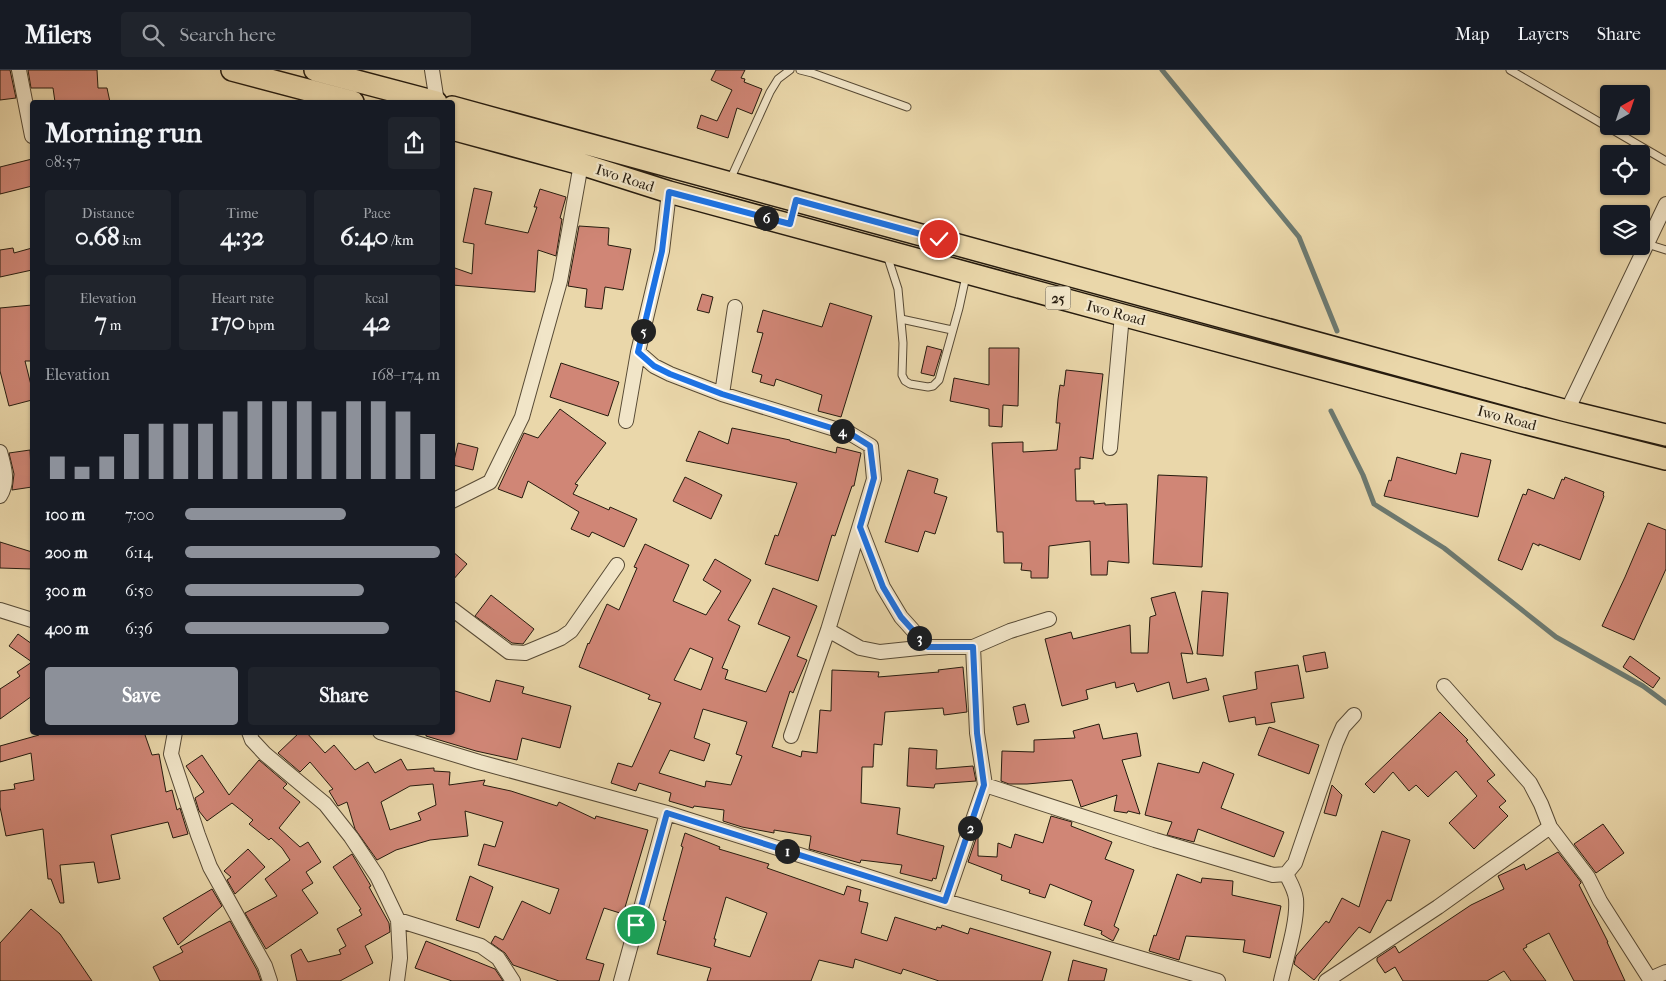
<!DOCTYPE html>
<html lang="en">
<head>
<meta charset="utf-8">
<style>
  body { margin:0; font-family:"IM FELL French Canon",serif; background:#20242c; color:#f1f3f6; height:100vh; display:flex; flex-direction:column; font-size:19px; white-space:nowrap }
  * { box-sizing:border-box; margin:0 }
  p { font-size:16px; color:#9ea1a6 }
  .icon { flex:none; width:28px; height:28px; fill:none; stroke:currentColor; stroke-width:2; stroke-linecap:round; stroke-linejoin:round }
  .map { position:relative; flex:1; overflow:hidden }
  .sheet { position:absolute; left:30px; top:30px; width:425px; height:635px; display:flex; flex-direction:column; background:#171b24; border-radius:5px; box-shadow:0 1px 4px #0004 }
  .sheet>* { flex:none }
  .needle { width:32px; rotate:40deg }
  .fabs { position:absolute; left:1600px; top:15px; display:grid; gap:10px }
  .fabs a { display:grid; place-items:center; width:50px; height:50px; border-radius:5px; background:#171b24; box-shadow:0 1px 4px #0004; font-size:25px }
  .pin { position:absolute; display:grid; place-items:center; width:42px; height:42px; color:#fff; margin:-21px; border:2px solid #fff; border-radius:50%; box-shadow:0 1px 5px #0007 }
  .km { position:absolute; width:25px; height:25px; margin:-12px; border-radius:50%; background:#222; color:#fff; font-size:14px; line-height:25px; text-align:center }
  .round { display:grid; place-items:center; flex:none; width:52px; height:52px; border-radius:5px; background:#20242c }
  .headline { display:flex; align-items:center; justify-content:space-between; height:85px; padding:0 15px }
  h1 { font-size:28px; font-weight:700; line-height:38px }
  .metrics { display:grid; grid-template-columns:repeat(3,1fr); gap:8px; height:85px; padding:5px 15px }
  .metrics div { display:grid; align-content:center; border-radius:5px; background:#20242c; text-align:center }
  .metrics b { font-size:25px; font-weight:700 }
  .metrics small { font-size:14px; font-weight:400 }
  .metrics p { font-size:14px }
  .chart { height:140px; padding:10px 15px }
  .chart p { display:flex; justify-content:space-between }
  .chart svg { width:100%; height:90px; margin-top:5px; stroke:#8c9099; stroke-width:6 }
  .primary-button { display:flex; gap:10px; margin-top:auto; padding:10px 15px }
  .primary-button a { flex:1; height:58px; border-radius:5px; background:#8c9099; color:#fff; font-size:20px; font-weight:700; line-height:58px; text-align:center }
  .primary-button a+a { background:#20242c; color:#f1f3f6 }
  ul { padding:0 15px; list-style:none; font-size:16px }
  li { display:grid; grid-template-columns:80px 60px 1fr; align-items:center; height:38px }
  li i { height:12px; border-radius:6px; background:#8c9099 }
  header { display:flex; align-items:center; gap:30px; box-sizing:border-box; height:70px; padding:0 25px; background:#171b24; border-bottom:1px solid #363941 }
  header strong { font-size:24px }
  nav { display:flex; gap:28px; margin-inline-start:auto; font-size:18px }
  .search { width:350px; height:45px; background:#20242c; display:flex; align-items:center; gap:12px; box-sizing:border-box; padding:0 18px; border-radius:5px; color:#9ea1a6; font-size:19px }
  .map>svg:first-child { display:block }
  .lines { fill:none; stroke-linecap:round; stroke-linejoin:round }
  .stream { stroke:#6c7970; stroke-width:5 }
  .building { fill:#d08676; stroke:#261b0e; fill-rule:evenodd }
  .service-casing { stroke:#574a35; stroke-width:9 }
  .minor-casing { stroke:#574a35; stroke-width:16 }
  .primary-casing { stroke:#261b0e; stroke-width:24 }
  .service { stroke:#f1e5c8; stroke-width:7 }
  .minor { stroke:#f1e5c8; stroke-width:14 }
  .primary { stroke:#ead7aa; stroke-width:21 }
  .route-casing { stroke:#fff; stroke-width:10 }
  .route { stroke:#1a73e8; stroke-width:6 }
  .labels { text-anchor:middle; stroke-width:4.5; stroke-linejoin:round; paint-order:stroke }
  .shield { fill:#f1e5c8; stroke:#635846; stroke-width:1 }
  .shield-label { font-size:14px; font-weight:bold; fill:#261b0e }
  .street-label { font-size:15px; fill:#261b0e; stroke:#f1e5c8 }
</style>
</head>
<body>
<header>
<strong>Milers</strong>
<div class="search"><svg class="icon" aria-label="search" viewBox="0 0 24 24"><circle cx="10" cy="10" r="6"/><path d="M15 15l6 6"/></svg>Search here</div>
<nav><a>Map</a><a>Layers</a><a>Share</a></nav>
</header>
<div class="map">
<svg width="1666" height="911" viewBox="0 0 1666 911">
  <rect width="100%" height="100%" fill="#ead7aa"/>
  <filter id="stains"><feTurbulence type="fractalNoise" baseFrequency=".004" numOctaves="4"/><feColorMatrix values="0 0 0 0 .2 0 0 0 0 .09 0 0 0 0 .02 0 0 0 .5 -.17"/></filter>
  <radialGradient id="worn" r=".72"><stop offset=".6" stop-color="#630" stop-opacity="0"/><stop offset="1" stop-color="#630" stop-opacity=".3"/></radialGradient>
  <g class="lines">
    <path class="stream" d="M1162,0L1299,167L1337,261
      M1331,341L1363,405L1374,434L1444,478L1556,567L1643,616L1666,633"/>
  </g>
  <path class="building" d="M0,0H10L16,28L0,30Z
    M28,0H97L98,18H107L110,32H55L53,18H31Z
    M716,0H745L741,8L745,9L744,12L762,19L752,44L737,38L728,68L697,58L701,45L717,51L732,20L711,10Z
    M32,89V116L0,124V97Z
    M474,118L492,122L485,154L528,163L537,137H534L540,119L566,127L560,148L562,149L556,186L538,180L535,222L452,215V197L472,204L474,174L463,172Z
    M579,156L609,158L608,175L631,179L623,220L605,217L602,239L585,237L587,219L568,216Z
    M13,178L14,183L32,178V200L0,207V180Z
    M702,224L713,227L709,243L697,240Z
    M830,233L872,246L841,347L818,341L822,325L776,309L774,316L760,312L762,305L752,302L763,263L757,262L763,240L822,257Z
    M32,235V291H25L32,319V330L9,336L0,301V238Z
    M927,276L942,280L934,306L921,303Z
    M989,278H1019L1018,336L1003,335L1002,357L989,356V339L950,331L954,308L989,315Z
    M561,293L619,312L608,346L550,327Z
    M1066,300L1103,304L1093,389L1080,387V399H1075L1076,431H1094V434L1105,433V435L1127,434L1129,493L1108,491L1107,505H1091L1090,471L1049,476L1048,508H1031V501L1021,500L1022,493H1004L1003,462H997L992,373L1023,372V382L1057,380L1060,353H1056L1058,329L1060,315L1064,316Z
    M560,339L606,373L575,414L578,415L573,424L609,440L610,437L637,449L624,477L592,462L589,467L571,459L579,442L528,411L522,428L498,419L524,363L538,368Z
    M732,358L790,370V371L836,383L837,377L861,383L854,416H852L835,466L832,465L818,511L765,494L775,465L778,466L797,413L686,391L699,361L728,374Z
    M458,373L478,378L473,400L453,395Z
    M30,380L32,417L12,420L14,404L9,383Z
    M1461,383L1491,390L1478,447L1384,426L1389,410L1391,411L1397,387L1456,404Z
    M908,400L938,409L934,423L947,427L935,464L925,461L918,482L885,472Z
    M1158,405L1207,407L1202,497L1153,494Z
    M685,407L722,425L711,449L673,431Z
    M1565,407L1604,422L1603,425L1604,426L1580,490L1539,474V476L1533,473L1522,500L1498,490L1523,424L1526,425L1528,419L1554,429L1562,409L1564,410Z
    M1648,453L1666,460V499L1634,570L1602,556L1625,507Z
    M0,472L32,482V499L0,498Z
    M645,474L689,495L673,531L706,545L721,521L703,510L715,489L751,510L728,550L740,556L722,598L728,600L725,609L766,622L790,567L758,554L773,518L817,536L797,586L807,590L793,623L790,621L772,677L801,687L802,681L817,683L820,640L831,641L832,600L879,602L878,607L939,602L938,600L963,597L967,642L944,645L943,638L885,642L882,675L874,674L873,697H862L861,733L900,738L897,764L944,776L936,809L933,808L932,811L900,803L902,795L861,790L860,793L809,779L811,766L774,760V763L742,757L723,751L724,740L694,736L693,738L669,731L671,723L639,713L636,721L611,713L618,693L632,697L661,633L648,629L650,625L579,597L588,573L589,574L607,534L619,540L637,498L634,497ZM690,578L713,588L701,620L674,610ZM703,639L747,652L736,684L742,686L731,715L706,711L705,717L659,703L670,680L704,691L710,674L694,668Z
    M452,481L467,494L452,511Z
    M1202,521L1228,523L1223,586L1197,584Z
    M1175,522L1193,584L1181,583L1187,613L1206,608L1209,620L1173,629L1169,612L1137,622L1134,613L1116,618L1115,612L1086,620L1088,629L1062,636L1045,569L1071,562L1073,569L1130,555L1131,583H1148L1150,547L1156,545L1151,528Z
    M491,525L534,559L523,574L512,573L475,546Z
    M18,564L32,574V626L0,649V619L20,606L17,602L32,592L9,576Z
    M1325,582L1328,598L1306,602L1303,586Z
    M1630,586L1660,608L1653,618L1623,597Z
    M1298,595L1304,628L1271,633L1275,652L1256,655L1255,647L1229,652L1223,626L1257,619L1255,602Z
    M496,610L524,617L522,623L571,636L560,678L522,668L517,690L476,681L426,666V662H452V620L490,632Z
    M1025,634L1029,652L1017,655L1013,637Z
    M1440,642L1468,670L1466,671L1495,705L1487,711L1506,731L1499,737L1508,746L1474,779L1449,753L1477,726L1456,701L1428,727L1416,715L1409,721L1393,702L1374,723L1365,714Z
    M1099,654L1103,669L1137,663L1141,686L1122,690L1140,744L1128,741L1127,743L1114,741L1117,725L1081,737L1072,710L1027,714H1009L1001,711L1002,681L1034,682V670L1075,668L1073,661Z
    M1269,657L1319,675L1309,704L1258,685Z
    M39,662H144L152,685L159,684L166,722L172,720L177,740L180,738L188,764L173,768L168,752L111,765L120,809L98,813L94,792L60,795L64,833H60L51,809H48L43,759L6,766L0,737V721L15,719L14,714L34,710L31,683L0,692V676L39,665Z
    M300,662H306L325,683L334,675L355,700L368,692L375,703L401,689L407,700L434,698V701L450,702L449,715L485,710L483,715L511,721L557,736L559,732L595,749L596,746L648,760L623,844L604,838L586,889L604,894L599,911H559L513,895L505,883L491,873L495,866L503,870L522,831L550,844L559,819L478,795L484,774L495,777L503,752L465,741L468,766L430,770L396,780L377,790L355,759L347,732L338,736L329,721L333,719L310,692L300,702L278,683ZM433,714L436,735L418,743L421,750L390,760L381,732L410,716Z
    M909,678L937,680L936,699L973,696L976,711L935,714L934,718L907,716Z
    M202,685L229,725L259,690L287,714L283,718L300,732L279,758L300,777L308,772L321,792L306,802L313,813L302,820L318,843L266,879L245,843L277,826L265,809L290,790L282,778L271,768L269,770L249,754L253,750L232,733L207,751L199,741L195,728L204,722L186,696Z
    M1203,692L1234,704L1221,738L1284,762L1274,787L1198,759L1194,772L1167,765L1172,752L1145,745L1158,693L1199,703Z
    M1332,715L1342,725L1336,746L1324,743Z
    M1051,746L1072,752L1071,756L1112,772L1105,789L1134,800L1114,856L1119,859L1113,871L1101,864L1102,861L1084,855L1092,831L1050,814L1045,828L1029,823L1030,820L1001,810L1002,805L968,792L978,763V786L997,787L998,773L1011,778L1015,764L1043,773Z
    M1603,754L1624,783L1596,803L1574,774Z
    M1382,761L1410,770L1391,831L1387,830L1370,863L1359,857L1314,910L1294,894L1296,886L1326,851L1329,853L1342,828L1359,837Z
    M685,763L720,777L719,779L769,794L767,798L844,825L847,816L861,820L859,831L868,833L861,863L887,871L895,847L936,860L937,857L941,858L942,855L968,864L970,858L1051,882L1042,911H939L903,899L901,904L855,889L853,898L819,890L811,911H707L711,898L657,884L666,851L663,850L683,777L681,776ZM726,827L767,843L750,887L714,876L716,869H714Z
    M248,779L265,797L235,824L227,810L231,807L224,801Z
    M1558,782L1581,812V813L1579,815L1608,872H1607L1625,911H1574L1549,863L1526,875L1527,877L1523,879L1546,911H1511L1504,901L1487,911H1403L1395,897L1385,903L1377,891V888L1395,876L1399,883L1471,835L1504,819L1498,806L1524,794L1526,800Z
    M352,784L371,816L369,817L389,853L390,862L365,876L373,893L340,911H297L291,885L301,879L308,892L341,884L339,880L346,876L337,859L362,845L359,840L361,839L333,797Z
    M1177,804L1201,813L1202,808L1233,811L1232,825L1281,836L1270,888L1243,882L1245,870L1186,866L1179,890L1149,881L1154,865L1156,866Z
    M470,806L493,817L479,858L456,850Z
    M212,819L222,836L178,875L163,848Z
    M31,839L60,864L92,911H0V873Z
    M230,851L257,900L261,911H160L153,897L183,882L180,877Z
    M426,871L495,899L503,911H452L415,898Z
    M1073,890L1107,899L1104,911H1068Z"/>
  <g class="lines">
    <defs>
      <path id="service" d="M800,0L812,3L907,37
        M1510,0L1666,91
        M730,110L770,22L778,9L790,0
        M1647,174L1666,180
        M887,185L898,219L903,273L902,305L905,311L910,314L928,317L933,316L939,310L959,238L966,206
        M901,249L952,260"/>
      <path id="minor" d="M19,0L32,66
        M432,0L437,32
        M638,282L654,296L670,304L722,324L851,364L871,376L874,409L828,560L791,666
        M722,324L735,237
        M1567,341L1666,134
        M626,351L638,282L662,181L669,122
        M1110,378L1122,245
        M0,382C4,396 9,412 0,426
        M452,431L490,412L522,347L560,211L581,94
        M860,457L883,517L901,547L928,577
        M452,539L509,582L525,583L561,568L571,561L617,495
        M0,540L32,550
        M828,560L860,578L880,582L928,577H973L1010,561L1049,549
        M1444,616L1530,713L1541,734L1550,757L1588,807L1600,831L1651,911
        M175,662L171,684L198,765L210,797L265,896L270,911
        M249,662L252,670L265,684L325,734L351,767L377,806L398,850L400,888L397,911
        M380,662L479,692L667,743L945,831L1218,911
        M985,715L1155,770L1273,805L1286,804L1295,793L1336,673L1343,657L1354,645
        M945,831L985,715L977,663L973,577
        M398,850L481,876L498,888L513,911
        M1650,909L1666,902
        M621,911L667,743
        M1281,911C1286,888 1298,852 1296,829C1295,820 1290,812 1286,804
        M1326,911L1438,837L1550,757"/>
      <path id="primary" d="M232,0L353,32
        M315,0L436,32
        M452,37L1567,341L1666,365
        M452,59L581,94L669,122L1122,245L1520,352L1666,389"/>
    </defs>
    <use href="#service" class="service-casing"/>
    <use href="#minor" class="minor-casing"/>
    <use href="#primary" class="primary-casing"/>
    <use href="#service" class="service"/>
    <use href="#minor" class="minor"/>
    <use href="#primary" class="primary"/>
  </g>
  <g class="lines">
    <defs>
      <path id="route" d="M636,855L667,743L945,831L984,715L977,663L973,577H928L901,547L883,517L860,457L874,408L870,376L851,364L722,324L670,304L654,296L638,282L662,181L669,122L790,154L796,130L939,169"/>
    </defs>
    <use href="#route" class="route-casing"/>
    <use href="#route" class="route"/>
  </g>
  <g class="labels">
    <rect class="shield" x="1045.5" y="216.5" width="25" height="23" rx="4"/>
    <g class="shield-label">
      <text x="1058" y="233">25</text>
    </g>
    <g class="street-label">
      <text transform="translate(625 108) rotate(18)" y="5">Iwo Road</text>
      <text transform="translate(1116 243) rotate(15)" y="5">Iwo Road</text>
      <text transform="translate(1507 348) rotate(15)" y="5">Iwo Road</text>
    </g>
  </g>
  <rect width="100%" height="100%" filter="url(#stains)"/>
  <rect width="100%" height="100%" fill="url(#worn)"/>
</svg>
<div class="fabs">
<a><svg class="needle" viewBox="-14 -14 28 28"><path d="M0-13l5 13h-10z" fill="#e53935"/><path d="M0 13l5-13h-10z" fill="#9ea1a6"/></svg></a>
<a><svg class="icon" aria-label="locate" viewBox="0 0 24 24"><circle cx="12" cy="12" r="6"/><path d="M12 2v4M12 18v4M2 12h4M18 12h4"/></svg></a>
<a><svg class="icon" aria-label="layers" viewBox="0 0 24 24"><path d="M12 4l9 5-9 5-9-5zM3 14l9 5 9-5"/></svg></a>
</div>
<div class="pin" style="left:636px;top:855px;background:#1e9e55"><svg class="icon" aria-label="arrive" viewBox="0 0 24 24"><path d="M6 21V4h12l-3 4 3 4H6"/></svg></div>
<div class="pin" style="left:939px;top:169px;background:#d93025"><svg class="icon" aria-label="check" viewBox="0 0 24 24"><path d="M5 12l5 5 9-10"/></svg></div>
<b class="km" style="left:787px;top:781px">1</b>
<b class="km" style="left:970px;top:758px">2</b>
<b class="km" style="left:919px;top:568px">3</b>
<b class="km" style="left:842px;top:361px">4</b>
<b class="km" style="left:643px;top:261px">5</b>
<b class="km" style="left:766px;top:148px">6</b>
<section class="sheet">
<div class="headline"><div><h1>Morning run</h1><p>08:57</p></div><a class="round"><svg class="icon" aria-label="share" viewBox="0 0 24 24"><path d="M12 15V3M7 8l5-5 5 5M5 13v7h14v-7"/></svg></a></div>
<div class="metrics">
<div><p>Distance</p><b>0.68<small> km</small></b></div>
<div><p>Time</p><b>4:32</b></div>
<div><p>Pace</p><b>6:40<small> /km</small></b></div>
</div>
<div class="metrics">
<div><p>Elevation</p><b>7<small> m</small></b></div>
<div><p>Heart rate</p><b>170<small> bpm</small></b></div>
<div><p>kcal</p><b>42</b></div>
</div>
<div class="chart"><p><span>Elevation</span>168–174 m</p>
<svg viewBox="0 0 160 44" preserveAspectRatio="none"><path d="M5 44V33M15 44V38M25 44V33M35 44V22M45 44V17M55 44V17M65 44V17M75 44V11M85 44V6M95 44V6M105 44V6M115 44V11M125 44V6M135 44V6M145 44V11M155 44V22"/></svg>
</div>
<ul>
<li><b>100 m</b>7:00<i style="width:63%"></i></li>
<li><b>200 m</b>6:14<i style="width:100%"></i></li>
<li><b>300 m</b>6:50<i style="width:70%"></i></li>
<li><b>400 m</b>6:36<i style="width:80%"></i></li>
</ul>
<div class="primary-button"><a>Save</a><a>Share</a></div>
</section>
</div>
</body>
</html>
